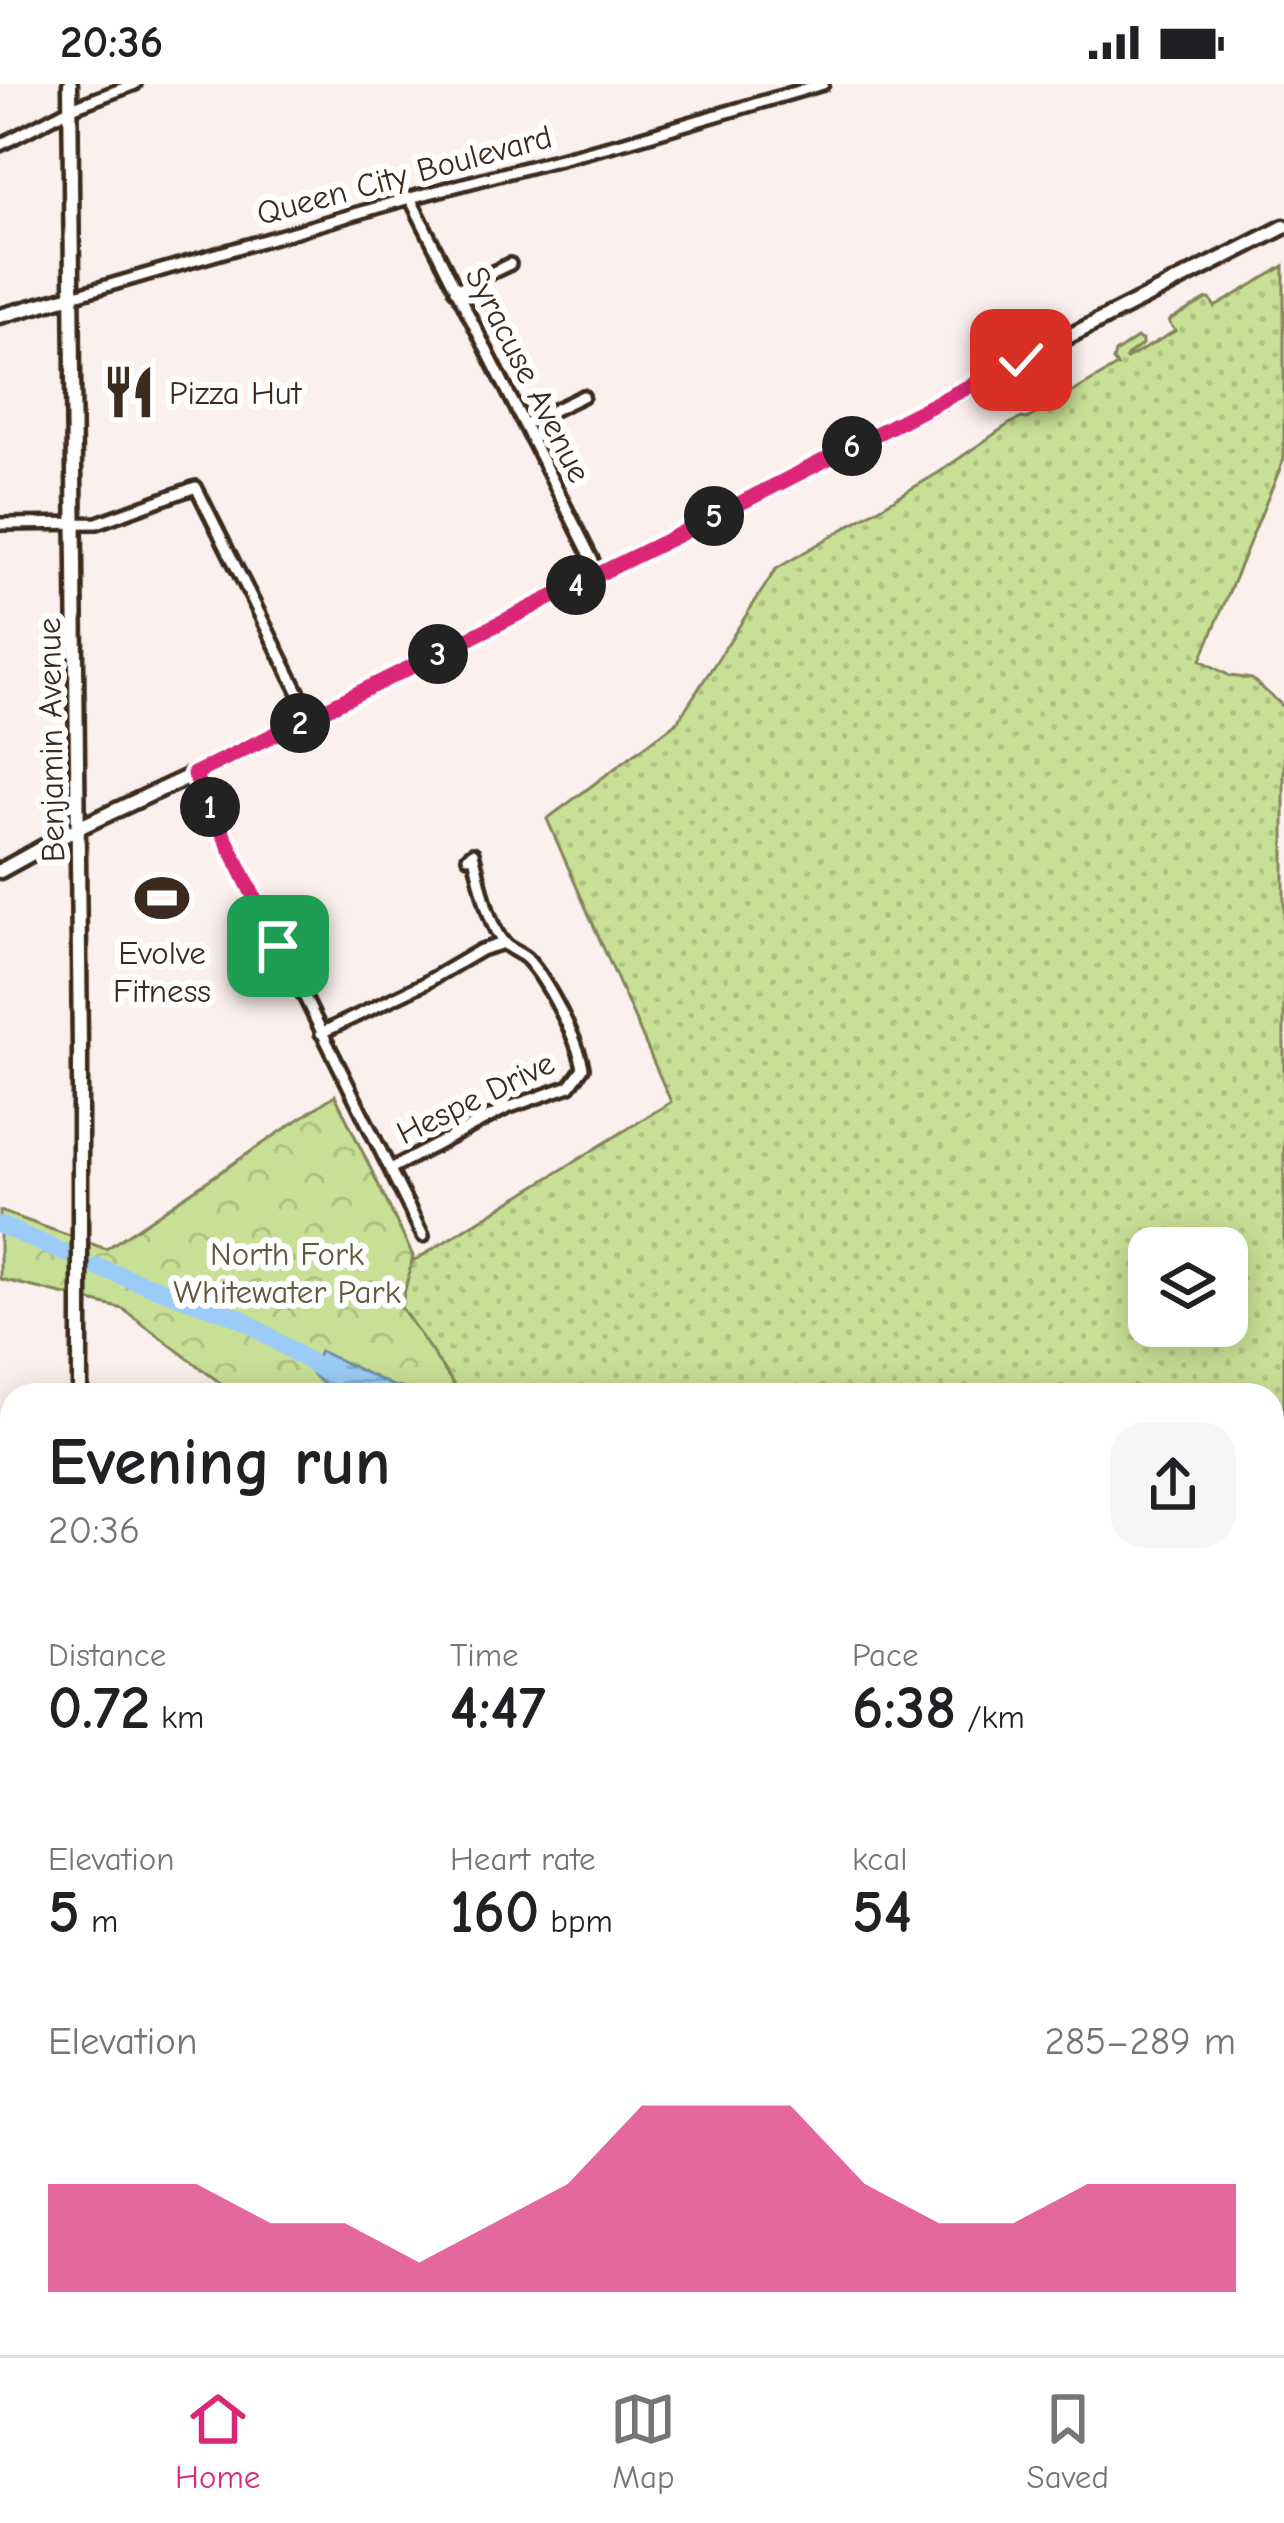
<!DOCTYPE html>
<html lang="en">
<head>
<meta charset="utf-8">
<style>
  body { margin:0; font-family:"Comic Neue",sans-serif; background:#f6f6f6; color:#202124; height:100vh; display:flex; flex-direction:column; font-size:45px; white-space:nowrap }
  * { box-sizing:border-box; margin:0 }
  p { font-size:39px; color:#757577 }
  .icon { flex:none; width:66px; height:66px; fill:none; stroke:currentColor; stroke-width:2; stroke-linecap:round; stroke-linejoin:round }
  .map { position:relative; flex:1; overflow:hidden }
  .panel { position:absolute; left:0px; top:1299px; width:1284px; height:972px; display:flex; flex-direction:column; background:#fff; border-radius:36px 36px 0 0; box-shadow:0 6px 30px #0003 }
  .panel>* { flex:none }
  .fabs { position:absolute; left:1128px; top:1143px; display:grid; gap:24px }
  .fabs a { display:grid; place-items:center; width:120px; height:120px; border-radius:24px; background:#fff; box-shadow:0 6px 30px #0003; font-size:60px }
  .pin { position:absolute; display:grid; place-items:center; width:102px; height:102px; color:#fff; margin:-51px; border-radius:24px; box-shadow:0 6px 18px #0006 }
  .km { position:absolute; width:60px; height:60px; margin:-30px; border-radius:50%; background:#222; color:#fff; font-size:33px; line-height:60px; text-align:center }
  .round { display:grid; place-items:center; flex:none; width:126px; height:126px; border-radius:36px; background:#f6f6f6 }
  .head { display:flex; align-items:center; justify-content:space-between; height:204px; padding:0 48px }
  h1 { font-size:66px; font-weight:800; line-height:90px }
  .figures { display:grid; grid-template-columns:repeat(3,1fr); gap:18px; height:204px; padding:12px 48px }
  .figures div { display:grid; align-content:center }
  .figures b { font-size:60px; font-weight:800 }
  .figures small { font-size:33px; font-weight:400 }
  .figures p { font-size:33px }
  .chart { height:336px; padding:24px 48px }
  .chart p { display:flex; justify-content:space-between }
  .chart svg { width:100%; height:216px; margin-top:12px; fill:#db2777; opacity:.7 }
  .status { display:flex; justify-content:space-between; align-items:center; height:84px; padding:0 60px; background:#fff; direction:ltr }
  .status svg { height:33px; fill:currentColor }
  .tab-bar { display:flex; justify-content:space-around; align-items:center; height:168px; border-top:3px solid #e0e0e0; background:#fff; font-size:33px; color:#757577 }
  .tab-bar a { display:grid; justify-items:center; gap:6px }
  .tab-bar .active { color:#db2777 }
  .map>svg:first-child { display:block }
  .built { fill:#f8dedc }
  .grass { fill:url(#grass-dots); stroke:#82855a; stroke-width:3; fill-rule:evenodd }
  .forest { fill:url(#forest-crowns); stroke:#82855a; stroke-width:3 }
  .water { fill:url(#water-rules); stroke:#758ba0; stroke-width:3 }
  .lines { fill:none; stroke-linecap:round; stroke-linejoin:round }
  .river { stroke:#9bccf7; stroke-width:18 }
  .street-casing { stroke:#3b2a1e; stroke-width:18 }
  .secondary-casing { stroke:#3b2a1e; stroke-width:21 }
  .street { stroke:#fff; stroke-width:9 }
  .secondary { stroke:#fff; stroke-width:12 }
  .route-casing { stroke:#fff; stroke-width:24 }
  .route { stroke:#db2777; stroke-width:15 }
  .labels { text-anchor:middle; stroke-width:12; stroke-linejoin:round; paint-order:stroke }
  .street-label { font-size:33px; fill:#3b2a1e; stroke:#fff }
  .poi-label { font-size:33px; fill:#3b2a1e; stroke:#fff; text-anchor:start }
  .park-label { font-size:33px; fill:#5e583c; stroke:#fff }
</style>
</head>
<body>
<div class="status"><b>20:36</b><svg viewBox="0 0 49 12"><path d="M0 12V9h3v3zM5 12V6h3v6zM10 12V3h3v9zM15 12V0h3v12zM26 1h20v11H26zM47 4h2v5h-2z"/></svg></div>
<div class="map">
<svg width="1284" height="2271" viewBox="0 0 1284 2271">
  <defs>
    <pattern id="grass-dots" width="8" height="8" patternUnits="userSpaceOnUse" patternTransform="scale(3)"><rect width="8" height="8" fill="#c8e095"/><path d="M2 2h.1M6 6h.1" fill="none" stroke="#adc080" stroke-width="1.8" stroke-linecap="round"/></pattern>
    <pattern id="forest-crowns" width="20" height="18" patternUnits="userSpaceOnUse" patternTransform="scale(3)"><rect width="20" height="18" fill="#c8e095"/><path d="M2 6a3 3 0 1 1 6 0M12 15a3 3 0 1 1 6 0" fill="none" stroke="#adc080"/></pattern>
    <pattern id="water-rules" width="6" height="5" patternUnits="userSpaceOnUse" patternTransform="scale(3)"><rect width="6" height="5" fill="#9bccf7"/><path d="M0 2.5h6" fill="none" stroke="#86afd3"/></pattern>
  </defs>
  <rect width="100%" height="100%" fill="#fcf0ef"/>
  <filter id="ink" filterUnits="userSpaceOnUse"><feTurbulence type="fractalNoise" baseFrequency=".00833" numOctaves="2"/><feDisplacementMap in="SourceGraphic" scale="24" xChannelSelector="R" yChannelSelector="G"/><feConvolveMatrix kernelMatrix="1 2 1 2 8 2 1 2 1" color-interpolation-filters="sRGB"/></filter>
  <g filter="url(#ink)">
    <path class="built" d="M0,1697H12V1985H0Z"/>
    <path class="grass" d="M1284,182V375L1201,576L1230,592L1252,595L1284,623V1439L1272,1463V1311H277L258,1273L671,1018L547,735L677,638L776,485L938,389L1009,340L1022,334L1027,335L1117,282L1113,277L1115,269L1137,254L1142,256V261L1128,271L1125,276L1175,247L1169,238L1171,235L1207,215H1210L1215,223ZM1149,1164H1227V1242H1149Z
      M1272,1668L1284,1695V1909L1272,1919Z"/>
    <path class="forest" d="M335,1011L413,1172L401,1223L461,1311H236L123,1225L0,1195V1127L106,1165Z"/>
    <path class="water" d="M320,1267L393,1302L433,1311C394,1311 336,1323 311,1288Z
      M1284,1462V1680L1272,1656V1479Z"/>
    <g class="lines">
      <path class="river" d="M0,1141L67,1170
        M97,1183L238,1233L324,1287L335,1290
        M1272,2199L1284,2192
        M947,2271L1037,2259"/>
      <defs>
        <path id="street" d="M0,61L71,24L135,0
          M410,114L599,489
          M455,206L510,180
          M72,212L410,114L625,58L823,0
          M525,340L583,312
          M0,440L97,439L196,403L311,633
          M194,690L423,1152
          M321,949L423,900L481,866L504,859
          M390,1085L507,1024L570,1002L583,984C578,956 547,896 527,875C521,869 510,866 504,859C487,840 480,794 473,769L468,773"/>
        <path id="secondary" d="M70,0L80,966V1311
          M0,232L72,212
          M0,787L78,744L194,690L676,452L1284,143
          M1272,1998H1284
          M0,2002H12
          M96,2271V2259"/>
      </defs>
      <use href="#street" class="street-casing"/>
      <use href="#secondary" class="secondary-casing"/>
      <use href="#street" class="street"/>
      <use href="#secondary" class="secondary"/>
    </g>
  </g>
  <g class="lines" filter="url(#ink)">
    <defs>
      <path id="route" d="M278,862L194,690L676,452L1021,276"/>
    </defs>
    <use href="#route" class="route-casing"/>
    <use href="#route" class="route"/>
  </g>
  <defs>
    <symbol id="restaurant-bare" viewBox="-9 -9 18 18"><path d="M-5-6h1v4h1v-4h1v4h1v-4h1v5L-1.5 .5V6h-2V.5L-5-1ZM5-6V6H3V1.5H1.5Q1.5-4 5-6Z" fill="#3b2a1e" stroke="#fff" stroke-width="2.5" paint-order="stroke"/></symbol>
    <symbol id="stadium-bare" viewBox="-9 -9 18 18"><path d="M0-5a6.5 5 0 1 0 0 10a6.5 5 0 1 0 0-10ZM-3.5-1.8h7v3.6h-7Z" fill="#3b2a1e" stroke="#fff" stroke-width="2.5" paint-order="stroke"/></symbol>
  </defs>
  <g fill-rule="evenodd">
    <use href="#restaurant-bare" x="91" y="270" width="76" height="76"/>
    <use href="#stadium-bare" x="124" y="776" width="76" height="76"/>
  </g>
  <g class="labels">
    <g class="street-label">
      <text transform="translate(404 90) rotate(-15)" y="12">Queen City Boulevard</text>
      <text transform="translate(529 290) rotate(63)" y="12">Syracuse Avenue</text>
      <text transform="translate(50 656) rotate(-91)" y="12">Benjamin Avenue</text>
      <text transform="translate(475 1013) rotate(-26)" y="12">Hespe Drive</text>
    </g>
    <g class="poi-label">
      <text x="169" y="320">Pizza Hut</text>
      <text x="162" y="880" text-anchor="middle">Evolve<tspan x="162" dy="38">Fitness</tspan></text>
    </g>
    <g class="park-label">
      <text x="287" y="1181">North Fork<tspan x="287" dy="38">Whitewater Park</tspan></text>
    </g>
  </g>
</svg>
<div class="fabs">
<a><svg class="icon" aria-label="layers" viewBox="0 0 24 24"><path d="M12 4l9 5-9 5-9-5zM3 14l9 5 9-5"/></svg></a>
</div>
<div class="pin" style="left:278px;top:862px;background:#1e9e55"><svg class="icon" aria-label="arrive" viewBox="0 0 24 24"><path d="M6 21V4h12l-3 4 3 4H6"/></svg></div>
<div class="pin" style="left:1021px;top:276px;background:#d93025"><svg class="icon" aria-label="check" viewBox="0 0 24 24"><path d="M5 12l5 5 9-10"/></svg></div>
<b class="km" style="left:210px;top:723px">1</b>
<b class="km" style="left:300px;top:639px">2</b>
<b class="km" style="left:438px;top:570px">3</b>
<b class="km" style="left:576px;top:501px">4</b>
<b class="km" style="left:714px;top:432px">5</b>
<b class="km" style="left:852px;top:362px">6</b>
<section class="panel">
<div class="head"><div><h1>Evening run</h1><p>20:36</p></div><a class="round"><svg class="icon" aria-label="share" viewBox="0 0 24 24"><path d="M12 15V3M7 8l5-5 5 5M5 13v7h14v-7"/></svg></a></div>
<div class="figures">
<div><p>Distance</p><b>0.72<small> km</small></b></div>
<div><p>Time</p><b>4:47</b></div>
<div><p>Pace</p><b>6:38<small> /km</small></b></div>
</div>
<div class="figures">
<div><p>Elevation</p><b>5<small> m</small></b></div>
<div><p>Heart rate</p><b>160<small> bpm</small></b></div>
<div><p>kcal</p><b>54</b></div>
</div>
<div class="chart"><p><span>Elevation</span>285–289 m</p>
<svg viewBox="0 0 160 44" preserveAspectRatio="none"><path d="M0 44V22L10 22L20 22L30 30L40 30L50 38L60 30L70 22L80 6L90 6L100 6L110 22L120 30L130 30L140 22L150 22L160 22V44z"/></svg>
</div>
</section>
</div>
<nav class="tab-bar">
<a class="active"><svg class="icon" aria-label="home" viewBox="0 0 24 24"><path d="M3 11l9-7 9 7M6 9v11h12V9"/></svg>Home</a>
<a><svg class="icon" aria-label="map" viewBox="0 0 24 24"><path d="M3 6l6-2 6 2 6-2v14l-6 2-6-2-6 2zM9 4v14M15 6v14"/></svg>Map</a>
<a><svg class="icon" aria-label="saved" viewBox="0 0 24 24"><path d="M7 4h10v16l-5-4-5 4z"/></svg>Saved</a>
</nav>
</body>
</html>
